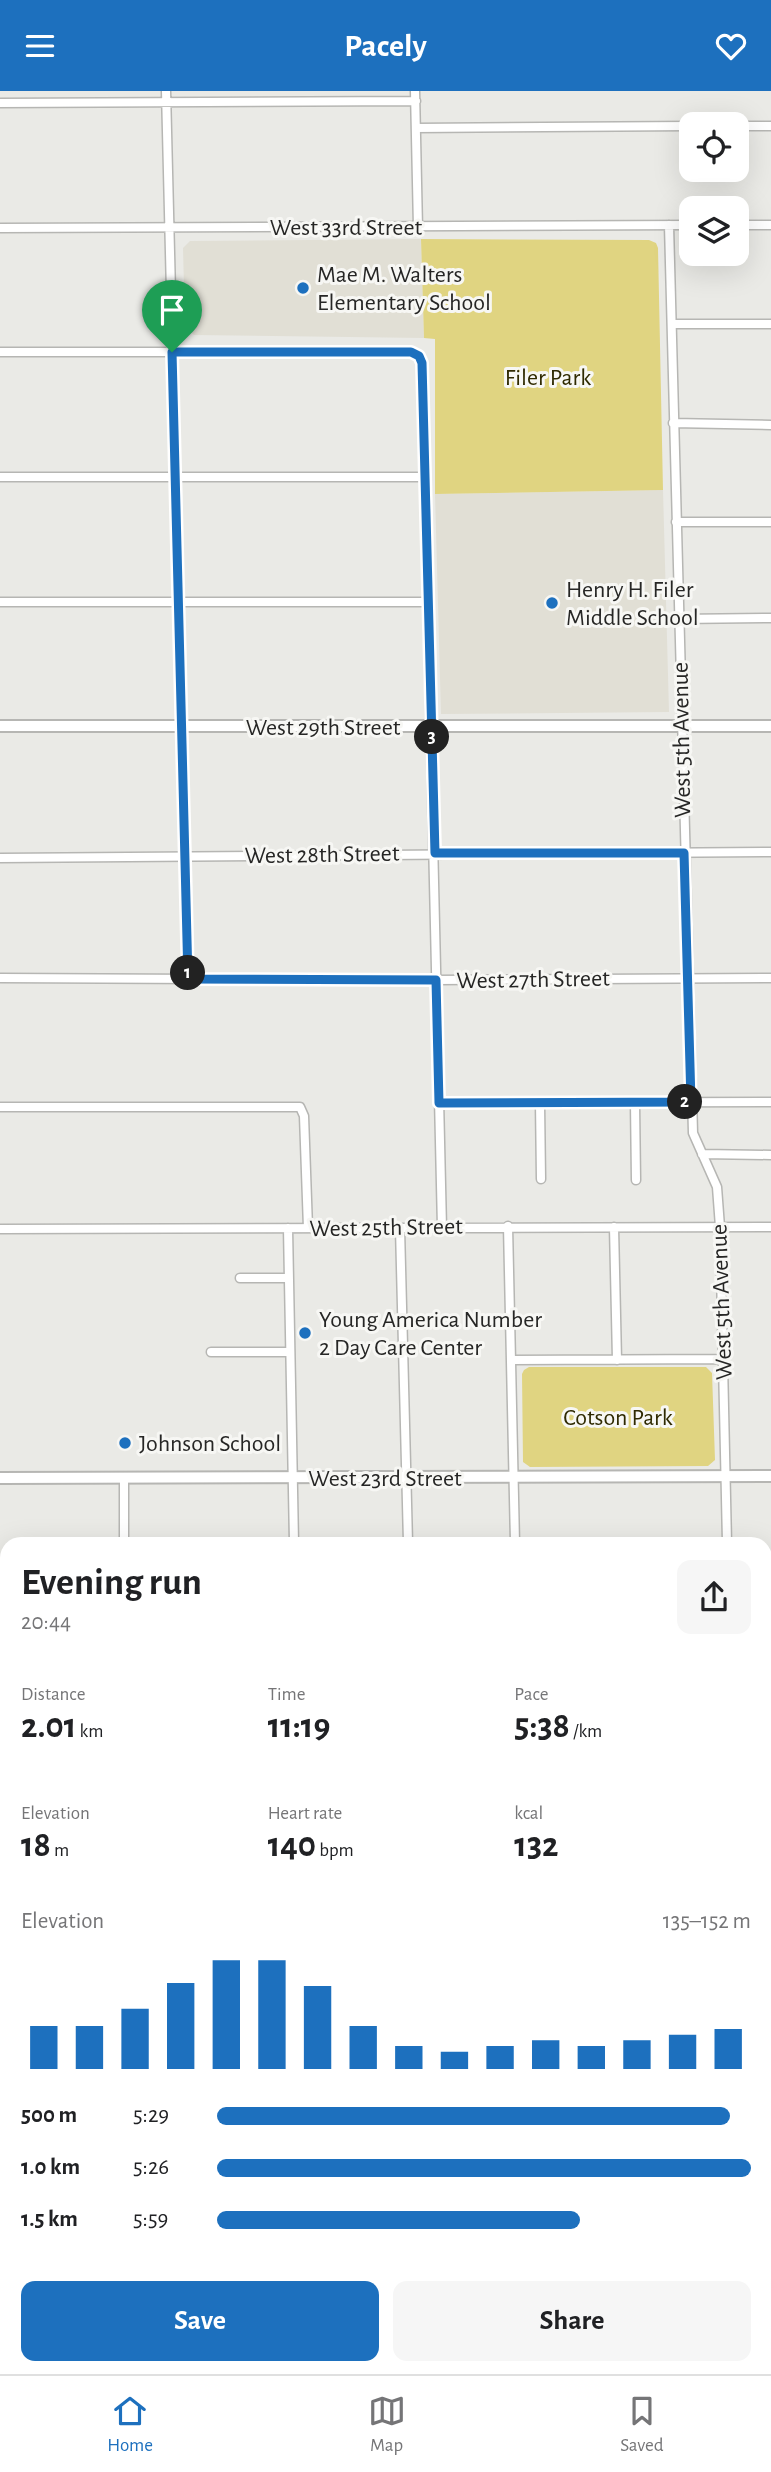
<!DOCTYPE html>
<html lang="en">
<head>
<meta charset="utf-8">
<style>
  body { margin:0; font-family:"Alegreya Sans",sans-serif; background:#f6f6f6; color:#202124; height:100vh; display:flex; flex-direction:column; font-size:26px; white-space:nowrap }
  * { box-sizing:border-box; margin:0 }
  p { font-size:23px; color:#757577 }
  .icon { flex:none; width:38px; height:38px; fill:none; stroke:currentColor; stroke-width:2; stroke-linecap:round; stroke-linejoin:round }
  .map { position:relative; flex:1; overflow:hidden }
  .drawer { position:absolute; left:0px; top:1446px; width:772px; height:838px; display:flex; flex-direction:column; background:#fff; border-radius:21px 21px 0 0; box-shadow:0 7px 28px #0002 }
  .drawer>* { flex:none }
  .buttons { position:absolute; left:679px; top:21px; display:grid; gap:14px }
  .buttons a { display:grid; place-items:center; width:70px; height:70px; border-radius:14px; background:#fff; box-shadow:0 7px 28px #0002; font-size:35px }
  .pin { position:absolute; display:grid; place-items:center; width:60px; height:60px; color:#fff; margin:-72px -30px; border-radius:50% 50% 50% 0; rotate:-45deg; box-shadow:0 0 7px #0007 }
  .pin .icon { rotate:45deg }
  .km { position:absolute; width:35px; height:35px; margin:-18px; border-radius:50%; background:#222; color:#fff; font-size:19px; line-height:35px; text-align:center }
  .round { display:grid; place-items:center; flex:none; width:74px; height:74px; border-radius:14px; background:#f6f6f6 }
  .headline { display:flex; align-items:center; justify-content:space-between; height:119px; padding:0 21px }
  h1 { font-size:38px; font-weight:700; line-height:52px }
  .figures { display:grid; grid-template-columns:repeat(3,1fr); gap:10px; height:119px; padding:7px 21px }
  .figures div { display:grid; align-content:center }
  .figures b { font-size:35px; font-weight:700 }
  .figures small { font-size:19px; font-weight:400 }
  .figures p { font-size:19px }
  .chart { height:196px; padding:14px 21px }
  .chart p { display:flex; justify-content:space-between }
  .chart svg { width:100%; height:126px; margin-top:7px; stroke:#1d70be; stroke-width:6 }
  .action { display:flex; gap:14px; margin-top:auto; padding:14px 21px }
  .action a { flex:1; height:80px; border-radius:14px; background:#1d70be; color:#fff; font-size:28px; font-weight:700; line-height:80px; text-align:center }
  .action a+a { background:#f6f6f6; color:#202124 }
  ul { padding:0 21px; list-style:none; font-size:23px }
  li { display:grid; grid-template-columns:112px 84px 1fr; align-items:center; height:52px }
  li i { height:18px; border-radius:9px; background:#1d70be }
  header { display:flex; justify-content:space-between; align-items:center; height:91px; padding:0 21px; background:#1d70be; color:#fff; font-size:32px; font-weight:700 }
  .tab-bar { display:flex; justify-content:space-around; align-items:center; height:98px; border-top:2px solid #e0e0e0; background:#fff; font-size:19px; color:#757577 }
  .tab-bar a { display:grid; justify-items:center; gap:4px }
  .tab-bar .selected { color:#1d70be }
  .map>svg:first-child { display:block }
  .built { fill:#e1dfd5 }
  .green { fill:#e0d481 }
  .lines { fill:none; stroke-linecap:round; stroke-linejoin:round }
  .minor-casing { stroke:#b6b6b3; stroke-width:11 }
  .tertiary-casing { stroke:#b6b6b3; stroke-width:14 }
  .primary-casing { stroke:#c7c7c6; stroke-width:18 }
  .minor { stroke:#fff; stroke-width:8 }
  .tertiary { stroke:#fff; stroke-width:10 }
  .primary { stroke:#d9d191; stroke-width:14 }
  .rail-casing { stroke:#898986; stroke-width:5 }
  .rail { stroke:#f7f7f4; stroke-width:2.5; stroke-dasharray:8; stroke-linecap:butt }
  .route-casing { stroke:#fff; stroke-width:14 }
  .route { stroke:#1d70be; stroke-width:9 }
  .poi-dot { fill:#1d70be; stroke:#f7f7f4; stroke-width:2.5 }
  .labels { text-anchor:middle; stroke-width:6; stroke-linejoin:round; paint-order:stroke }
  .street-label { font-size:24px; fill:#262625; stroke:#f7f7f4 }
  .poi-label { font-size:24px; fill:#262625; stroke:#f7f7f4; text-anchor:start }
  .park-label { font-size:24px; fill:#2f2a01; stroke:#f7f7f4 }
</style>
</head>
<body>
<header><svg class="icon" aria-label="menu" viewBox="0 0 24 24"><path d="M4 6h16M4 12h16M4 18h16"/></svg>Pacely<svg class="icon" aria-label="heart" viewBox="0 0 24 24"><path d="M12 20l-8-8c-3-5 5-10 8-4 3-6 11-1 8 4z"/></svg></header>
<div class="map">
<svg width="771" height="2283" viewBox="0 0 771 2283">
  <rect width="100%" height="100%" fill="#eaeae6"/>
  <path class="built" d="M421,148L424,247L194,244L185,236L183,157L190,150Z
    M663,399L669,621L441,623L435,403Z"/>
  <path class="green" d="M421,148L649,149L656,152L658,157L663,399L435,403V248L424,247Z
    M529,1276H706L712,1282L715,1369L708,1375L530,1376L523,1371L522,1283L524,1279Z"/>
  <g class="lines">
    <defs>
      <path id="minor" d="M166,0L188,888
        M415,0L418,137
        M0,12L416,10
        M737,35H771
        M416,37L691,35
        M669,134L693,1042L717,1096L720,1136L727,1452
        M737,134H771
        M0,137L691,134
        M672,233H771
        M0,261H411L419,265L422,272L442,1137
        M673,332L771,334
        M0,386H425
        M676,431H771
        M0,511H428
        M678,528L771,527
        M0,767L771,761
        M0,887L436,889L771,887
        M439,1012L771,1011
        M540,1012L541,1088
        M635,1012L636,1089
        M0,1016H300L304,1025L308,1137
        M702,1063L771,1064
        M508,1135L515,1452
        M614,1136L617,1269
        M288,1137L294,1452
        M400,1137L408,1452
        M0,1138L771,1136
        M240,1187H289
        M211,1261H290
        M512,1269L723,1268
        M124,1386V1452
        M0,1637H7
        M765,1765H771
        M0,1766H7
        M765,2012H771
        M0,2013H7
        M766,2135L769,2264
        M0,2139H7
        M128,2277V2283
        M221,2277V2283
        M473,2277V2283
        M723,2277V2283"/>
      <path id="tertiary" d="M0,635H771
        M0,1387L771,1385
        M0,2259H7
        M765,2263L771,2264"/>
      <path id="primary" d="M0,1559H7
        M0,1581H7
        M765,1646L771,1647
        M765,1667L771,1668"/>
    </defs>
    <use href="#minor" class="minor-casing"/>
    <use href="#tertiary" class="tertiary-casing"/>
    <use href="#primary" class="primary-casing"/>
    <use href="#minor" class="minor"/>
    <use href="#tertiary" class="tertiary"/>
    <use href="#primary" class="primary"/>
    <defs>
      <path id="rail" d="M765,1585L771,1584
        M0,1607L7,1606
        M765,1754H771
        M0,1756H7
        M765,1767H771
        M0,1770H7"/>
    </defs>
    <use href="#rail" class="rail-casing"/>
    <use href="#rail" class="rail"/>
  </g>
  <g class="lines">
    <defs>
      <path id="route" d="M172,261H411L419,265L422,272L435,762H684L691,1011L439,1012L436,889L188,888Z"/>
    </defs>
    <use href="#route" class="route-casing"/>
    <use href="#route" class="route"/>
  </g>
  <g class="poi-dot">
    <circle cx="303" cy="197" r="7"/>
    <circle cx="552" cy="512" r="7"/>
    <circle cx="305" cy="1242" r="7"/>
    <circle cx="125" cy="1352" r="7"/>
  </g>
  <g class="labels">
    <g class="street-label">
      <text x="346" y="144">West 33rd Street</text>
      <text x="323" y="644">West 29th Street</text>
      <text transform="translate(681 649) rotate(-91)" y="8">West 5th Avenue</text>
      <text transform="translate(322 763) rotate(-1)" y="8">West 28th Street</text>
      <text transform="translate(533 888) rotate(-1)" y="8">West 27th Street</text>
      <text transform="translate(386 1136) rotate(-1)" y="8">West 25th Street</text>
      <text transform="translate(721 1211) rotate(-92)" y="8">West 5th Avenue</text>
      <text x="385" y="1395">West 23rd Street</text>
    </g>
    <g class="poi-label">
      <text x="317" y="191">Mae M. Walters<tspan x="317" dy="28">Elementary School</tspan></text>
      <text x="566" y="506">Henry H. Filer<tspan x="566" dy="28">Middle School</tspan></text>
      <text x="319" y="1236">Young America Number<tspan x="319" dy="28">2 Day Care Center</tspan></text>
      <text x="139" y="1360">Johnson School</text>
    </g>
    <g class="park-label">
      <text x="548" y="294">Filer Park</text>
      <text x="618" y="1334">Cotson Park</text>
    </g>
  </g>
</svg>
<div class="buttons">
<a><svg class="icon" aria-label="locate" viewBox="0 0 24 24"><circle cx="12" cy="12" r="6"/><path d="M12 2v4M12 18v4M2 12h4M18 12h4"/></svg></a>
<a><svg class="icon" aria-label="layers" viewBox="0 0 24 24"><path d="M12 4l9 5-9 5-9-5zM3 14l9 5 9-5"/></svg></a>
</div>
<div class="pin" style="left:172px;top:261px;background:#1e9e55"><svg class="icon" aria-label="arrive" viewBox="0 0 24 24"><path d="M6 21V4h12l-3 4 3 4H6"/></svg></div>
<b class="km" style="left:188px;top:882px">1</b>
<b class="km" style="left:685px;top:1011px">2</b>
<b class="km" style="left:432px;top:646px">3</b>
<section class="drawer">
<div class="headline"><div><h1>Evening run</h1><p>20:44</p></div><a class="round"><svg class="icon" aria-label="share" viewBox="0 0 24 24"><path d="M12 15V3M7 8l5-5 5 5M5 13v7h14v-7"/></svg></a></div>
<div class="figures">
<div><p>Distance</p><b>2.01<small> km</small></b></div>
<div><p>Time</p><b>11:19</b></div>
<div><p>Pace</p><b>5:38<small> /km</small></b></div>
</div>
<div class="figures">
<div><p>Elevation</p><b>18<small> m</small></b></div>
<div><p>Heart rate</p><b>140<small> bpm</small></b></div>
<div><p>kcal</p><b>132</b></div>
</div>
<div class="chart"><p><span>Elevation</span>135–152 m</p>
<svg viewBox="0 0 160 44" preserveAspectRatio="none"><path d="M5 44V29M15 44V29M25 44V23M35 44V14M45 44V6M55 44V6M65 44V15M75 44V29M85 44V36M95 44V38M105 44V36M115 44V34M125 44V36M135 44V34M145 44V32M155 44V30"/></svg>
</div>
<ul>
<li><b>500 m</b>5:29<i style="width:96%"></i></li>
<li><b>1.0 km</b>5:26<i style="width:100%"></i></li>
<li><b>1.5 km</b>5:59<i style="width:68%"></i></li>
</ul>
<div class="action"><a>Save</a><a>Share</a></div>
</section>
</div>
<nav class="tab-bar">
<a class="selected"><svg class="icon" aria-label="home" viewBox="0 0 24 24"><path d="M3 11l9-7 9 7M6 9v11h12V9"/></svg>Home</a>
<a><svg class="icon" aria-label="map" viewBox="0 0 24 24"><path d="M3 6l6-2 6 2 6-2v14l-6 2-6-2-6 2zM9 4v14M15 6v14"/></svg>Map</a>
<a><svg class="icon" aria-label="saved" viewBox="0 0 24 24"><path d="M7 4h10v16l-5-4-5 4z"/></svg>Saved</a>
</nav>
</body>
</html>
